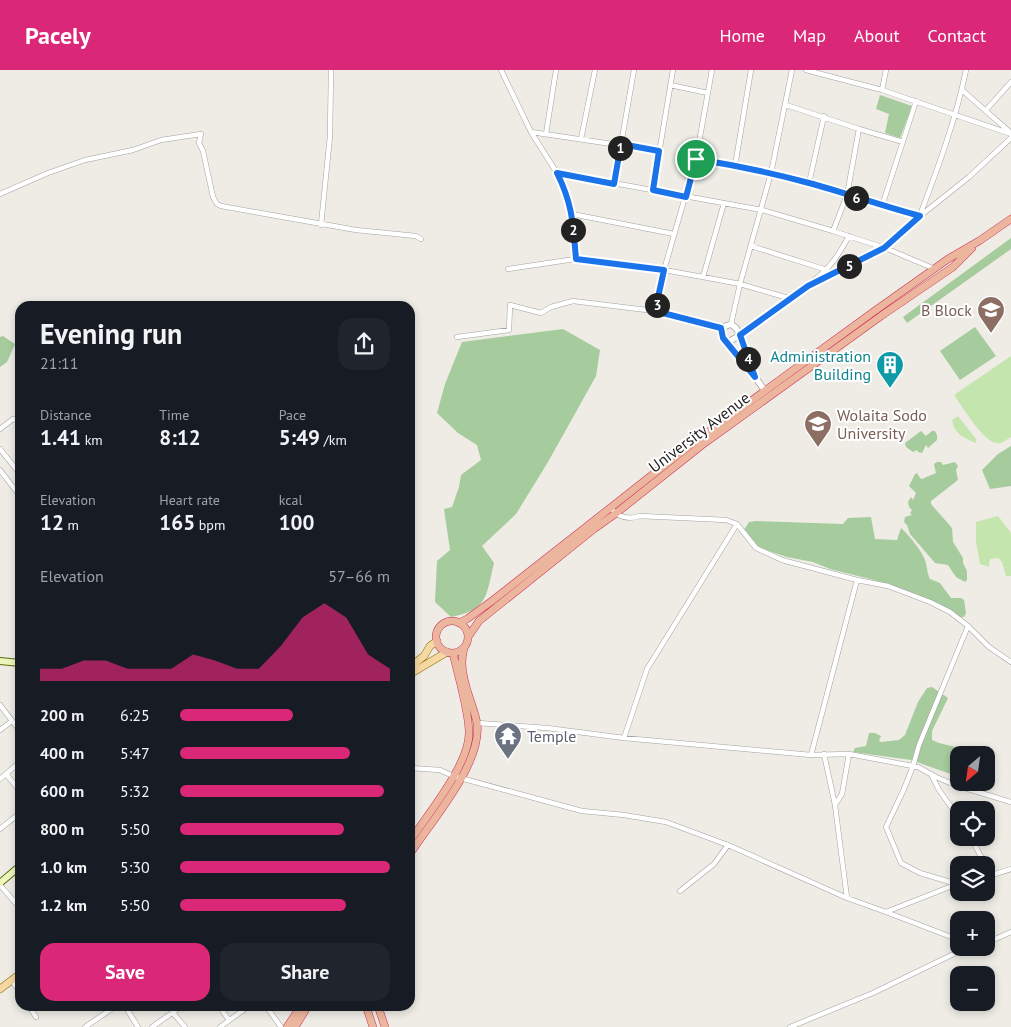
<!DOCTYPE html>
<html lang="en">
<head>
<meta charset="utf-8">
<style>
  body { margin:0; font-family:"PT Sans",sans-serif; background:#20242c; color:#f1f3f6; height:100vh; display:flex; flex-direction:column; font-size:19px; white-space:nowrap }
  * { box-sizing:border-box; margin:0 }
  p { font-size:16px; color:#9ea1a6 }
  .icon { flex:none; width:28px; height:28px; fill:none; stroke:currentColor; stroke-width:2; stroke-linecap:round; stroke-linejoin:round }
  .map { position:relative; flex:1; overflow:hidden }
  .panel { position:absolute; left:15px; top:231px; width:400px; height:710px; display:flex; flex-direction:column; background:#171b24; border-radius:15px; box-shadow:0 2px 8px #0003 }
  .panel>* { flex:none }
  .needle { width:32px; rotate:209deg }
  .buttons { position:absolute; left:950px; top:676px; display:grid; gap:10px }
  .buttons a { display:grid; place-items:center; width:45px; height:45px; border-radius:10px; background:#171b24; box-shadow:0 2px 8px #0003; font-size:25px }
  .pin { position:absolute; display:grid; place-items:center; width:42px; height:42px; color:#fff; margin:-21px; border:2px solid #fff; border-radius:50%; box-shadow:0 1px 5px #0007 }
  .km { position:absolute; width:25px; height:25px; margin:-12px; border-radius:50%; background:#222; color:#fff; font-size:14px; line-height:25px; text-align:center }
  .round { display:grid; place-items:center; flex:none; width:52px; height:52px; border-radius:15px; background:#20242c }
  .summary { display:flex; align-items:center; justify-content:space-between; height:85px; padding:0 25px }
  h1 { font-size:28px; font-weight:600; line-height:38px }
  .stats { display:grid; grid-template-columns:repeat(3,1fr); gap:8px; height:85px; padding:5px 25px }
  .stats div { display:grid; align-content:center }
  .stats b { font-size:21px; font-weight:600 }
  .stats small { font-size:14px; font-weight:400 }
  .stats p { font-size:14px }
  .chart { height:140px; padding:10px 25px }
  .chart p { display:flex; justify-content:space-between }
  .chart svg { width:100%; height:90px; margin-top:5px; fill:#db2777; opacity:.7 }
  .button { display:flex; gap:10px; margin-top:auto; padding:10px 25px }
  .button a { flex:1; height:58px; border-radius:15px; background:#db2777; color:#fff; font-size:20px; font-weight:600; line-height:58px; text-align:center }
  .button a+a { background:#20242c; color:#f1f3f6 }
  ul { padding:0 25px; list-style:none; font-size:16px }
  li { display:grid; grid-template-columns:80px 60px 1fr; align-items:center; height:38px }
  li i { height:12px; border-radius:6px; background:#db2777 }
  header { display:flex; align-items:center; gap:30px; box-sizing:border-box; height:70px; padding:0 25px; background:#db2777; color:#fff }
  header strong { font-size:24px }
  nav { display:flex; gap:28px; margin-inline-start:auto; font-size:18px }
  .map>svg:first-child { display:block }
  .grass { fill:#c4e5ad }
  .forest { fill:#a6cb9c }
  .lines { fill:none; stroke-linecap:round; stroke-linejoin:round }
  .minor-casing { stroke:#a2a2a2; stroke-width:5.5 }
  .tertiary-casing { stroke:#a2a2a2; stroke-width:7 }
  .secondary-casing { stroke:#5b6e0c; stroke-width:8 }
  .primary-casing { stroke:#8f6e09; stroke-width:8 }
  .trunk-casing { stroke:#cf2f58; stroke-width:8 }
  .minor { stroke:#fff; stroke-width:4.5 }
  .tertiary { stroke:#fff; stroke-width:5.5 }
  .secondary { stroke:#eef5bc; stroke-width:6 }
  .primary { stroke:#f6d9a2; stroke-width:7 }
  .trunk { stroke:#ecb59e; stroke-width:7 }
  .route-casing { stroke:#fff; stroke-width:10 }
  .route { stroke:#1a73e8; stroke-width:6 }
  .labels { text-anchor:middle; stroke-width:4; stroke-linejoin:round; paint-order:stroke }
  .education-label { font-size:16px; fill:#785e54; stroke:#fff; text-anchor:end }
  .culture-label { font-size:16px; fill:#0d838f; stroke:#fff; text-anchor:end }
  .street-label { font-size:16px; fill:#1e1e1e; stroke:#fff }
  .worship-label { font-size:16px; fill:#5b616d; stroke:#fff; text-anchor:start }
</style>
</head>
<body>
<header>
<strong>Pacely</strong>
<nav><a>Home</a><a>Map</a><a>About</a><a>Contact</a></nav>
</header>
<div class="map">
<svg width="1011" height="957" viewBox="0 0 1011 957">
  <rect width="100%" height="100%" fill="#eeece5"/>
  <path class="grass" d="M1011,286V367C1006,370 1002,374 997,373C984,373 962,336 954,325Z
    M958,346L976,369V373C964,368 954,364 952,350Z
    M998,446L1011,463V506H1006L1002,492L998,488L990,489L989,497L980,494L976,472V452Z"/>
  <path class="forest" d="M880,25L912,36L900,68L885,63L889,44L876,39Z
    M1011,168V179L907,253L903,247Z
    M975,257L996,286L960,310L940,281Z
    M563,259L600,280L596,306L548,392L516,444L482,476L494,493C486,526 488,540 451,547L435,532L437,491L450,480L444,439L452,437L459,417L461,405L481,390L477,375L458,363L437,343L445,314L462,272Z
    M3,266L15,274L7,292L0,297V267Z
    M921,361L926,366L932,361H935L937,365V370L928,378L926,375L922,383L918,382L917,380L913,382L906,377L905,373Z
    M1011,376V416L990,419L982,400L998,384Z
    M937,392H941L943,395L955,392L958,396L956,400L958,410L931,431V434L952,458L953,472L963,488V493L967,501V510L965,512L956,507L948,495L935,493L910,464L907,455L904,452L905,447L912,445L910,443L912,440L909,437L908,432L911,427L913,430L916,423L909,416L915,404L917,403L920,408L922,409L936,403L934,394Z
    M871,447L875,469L897,470L901,458C908,464 922,481 925,490C927,496 927,503 930,509L940,513L951,528H961L964,530L966,543L964,547H958L914,525L874,510L830,499L813,492L787,487L760,478L744,460L749,452L756,451L843,454L848,448Z
    M932,617L948,628L932,661V670L939,673L976,682L975,685H959V707L911,690L853,682L855,678L866,676L869,663H875L881,666L879,671L881,672L899,670L905,665L918,632L927,618Z"/>
  <g class="lines">
    <defs>
      <path id="minor" d="M501,0L531,62L557,103L567,123L572,144L575,189L664,200L703,207L740,214L788,228
        M806,0L882,20L1011,64
        M670,15L708,23
        M882,20L886,0
        M962,20L1011,63
        M786,35L859,59L847,125L833,161
        M986,40L1011,12
        M859,59L903,72
        M531,62L659,81
        M546,64L556,0
        M581,69L595,0
        M696,89C734,95 772,103 809,113C846,123 882,136 920,146
        M735,96L751,0
        M558,103L762,140L833,161L885,178L935,199
        M809,113L824,46
        M614,114L634,0
        M653,119L673,0
        M0,124L48,103L85,90L133,80L161,70L201,64L199,73L203,81L213,127L217,134L221,136L356,160L416,166L421,169
        M882,136L916,31
        M572,144L674,164
        M920,145C938,98 956,49 966,0
        M321,155L330,66L331,0
        M751,176L827,200L829,206
        M508,199L575,189
        M703,207L724,133
        M812,212C832,196 837,187 849,166
        M655,241L664,200L696,89L712,0
        M731,254L740,214L771,103L792,0
        M740,265L807,215L829,206L885,178L920,146L969,107L1011,68
        M457,267L509,260L510,235L541,243L551,237L573,231L655,241L721,258
        M0,359L13,349L17,350L20,355
        M0,379L20,404
        M0,400L20,426
        M610,437C618,448 628,450 640,446L726,450L737,454L756,478L782,490L857,510L888,516L930,532L950,542L968,556L989,577L1011,592
        M0,635L20,661
        M477,653L547,658L624,668L811,685L849,684L918,697L936,707L955,715L1011,732
        M0,660L12,651
        M624,668L647,599L737,454
        M824,684L835,735L847,828
        M811,685L857,510
        M410,698L440,700L453,706L582,741L624,745L666,752L728,775L847,828L886,842L959,870
        M6,704L20,721
        M932,706L939,720L959,748
        M0,709L20,692
        M835,735L842,724L849,684
        M0,759L20,743
        M971,768L988,800L989,807
        M986,807L1011,799
        M957,814L920,803L901,793L886,757L904,719L913,696L919,675L968,556
        M0,815L20,838
        M680,821L714,794L728,775
        M886,842L957,814
        M986,873L1011,862
        M12,910L20,923
        M29,936L36,947
        M125,936L138,957
        M219,936L229,950
        M266,936L281,957
        M173,943L185,957
        M85,957L116,936
        M152,957L182,936
        M220,957L249,936
        M790,957L873,923L966,878"/>
      <path id="tertiary" d="M740,265L755,307L765,321
        M727,273L740,265L736,258L731,254L721,258L723,268L755,307"/>
      <path id="secondary" d="M0,591L20,593
        M0,813L20,796"/>
      <path id="primary" d="M410,597L424,586L430,576L437,571
        M410,604L447,582
        M0,919L20,904"/>
      <path id="trunk" d="M436 567a16 16 0 1 1 32 0a16 16 0 1 1-32 0Z
        M459,553L467,549L492,531L689,376L876,240L948,189L979,171L1011,149
        M468,567L479,551L594,459L615,444L702,375L881,246L953,197L972,178
        M410,771C428,744 469,695 469,663C469,641 458,606 453,583
        M410,784C431,751 483,693 477,653C473,633 462,614 462,593C462,588 463,583 464,578
        M366,936L373,957
        M378,936L385,957
        M287,957L301,936
        M295,957L308,936"/>
    </defs>
    <use href="#minor" class="minor-casing"/>
    <use href="#tertiary" class="tertiary-casing"/>
    <use href="#secondary" class="secondary-casing"/>
    <use href="#primary" class="primary-casing"/>
    <use href="#trunk" class="trunk-casing"/>
    <use href="#minor" class="minor"/>
    <use href="#tertiary" class="tertiary"/>
    <use href="#secondary" class="secondary"/>
    <use href="#primary" class="primary"/>
    <use href="#trunk" class="trunk"/>
  </g>
  <g class="lines">
    <defs>
      <path id="route" d="M621,74L659,81L653,120L686,127L696,89C734,95 772,103 809,113C846,123 882,136 920,146L884,178L808,216L740,265L755,307L723,268L721,258L655,241L664,200L576,189C573,155 573,135 557,103L614,114Z"/>
    </defs>
    <use href="#route" class="route-casing"/>
    <use href="#route" class="route"/>
  </g>
  <defs>
    <symbol id="university-pin" viewBox="-11 -11 22 30"><path d="M0 17L-7.5 6A9.5 9.5 0 1 1 7.5 6Z" fill="#8d6e63" stroke="#fff"/><path d="M0-5L7-2L0 1L-7-2ZM-4 1L0 2.5L4 1V4Q0 6-4 4Z" fill="#fff"/></symbol>
    <symbol id="building-pin" viewBox="-11 -11 22 30"><path d="M0 17L-7.5 6A9.5 9.5 0 1 1 7.5 6Z" fill="#0f9aa8" stroke="#fff"/><path d="M-4-6H4V6H1V3H-1V6H-4ZM-2.5-4.3h1.7v1.8h-1.7ZM.8-4.3h1.7v1.8H.8ZM-2.5-1h1.7V.8h-1.7ZM.8-1h1.7V.8H.8Z" fill="#fff"/></symbol>
    <symbol id="temple-pin" viewBox="-11 -11 22 30"><path d="M0 17L-7.5 6A9.5 9.5 0 1 1 7.5 6Z" fill="#6b7280" stroke="#fff"/><path d="M0-6L5-2H3V0L6.5 2.5H4V6H1.5V3h-3V6H-4V2.5H-6.5L-3 0V-2H-5Z" fill="#fff"/></symbol>
  </defs>
  <g fill-rule="evenodd">
    <use href="#university-pin" x="975" y="224" width="32" height="43"/>
    <use href="#building-pin" x="874" y="279" width="32" height="43"/>
    <use href="#university-pin" x="802" y="338" width="32" height="43"/>
    <use href="#temple-pin" x="492" y="650" width="32" height="43"/>
  </g>
  <g class="labels">
    <g class="education-label">
      <text x="972" y="246">B Block</text>
      <text x="837" y="351" text-anchor="start">Wolaita Sodo<tspan x="837" dy="18">University</tspan></text>
    </g>
    <g class="culture-label">
      <text x="871" y="292">Administration<tspan x="871" dy="18">Building</tspan></text>
    </g>
    <g class="street-label">
      <text transform="translate(699 362) rotate(-37)" y="6">University Avenue</text>
    </g>
    <g class="worship-label">
      <text x="527" y="672">Temple</text>
    </g>
  </g>
</svg>
<div class="buttons">
<a><svg class="needle" viewBox="-14 -14 28 28"><path d="M0-13l5 13h-10z" fill="#e53935"/><path d="M0 13l5-13h-10z" fill="#9ea1a6"/></svg></a>
<a><svg class="icon" aria-label="locate" viewBox="0 0 24 24"><circle cx="12" cy="12" r="6"/><path d="M12 2v4M12 18v4M2 12h4M18 12h4"/></svg></a>
<a><svg class="icon" aria-label="layers" viewBox="0 0 24 24"><path d="M12 4l9 5-9 5-9-5zM3 14l9 5 9-5"/></svg></a>
<a>+</a>
<a>−</a>
</div>
<div class="pin" style="left:696px;top:89px;background:#1e9e55"><svg class="icon" aria-label="arrive" viewBox="0 0 24 24"><path d="M6 21V4h12l-3 4 3 4H6"/></svg></div>
<b class="km" style="left:620px;top:78px">1</b>
<b class="km" style="left:573px;top:160px">2</b>
<b class="km" style="left:657px;top:235px">3</b>
<b class="km" style="left:748px;top:289px">4</b>
<b class="km" style="left:849px;top:196px">5</b>
<b class="km" style="left:856px;top:128px">6</b>
<section class="panel">
<div class="summary"><div><h1>Evening run</h1><p>21:11</p></div><a class="round"><svg class="icon" aria-label="share" viewBox="0 0 24 24"><path d="M12 15V3M7 8l5-5 5 5M5 13v7h14v-7"/></svg></a></div>
<div class="stats">
<div><p>Distance</p><b>1.41<small> km</small></b></div>
<div><p>Time</p><b>8:12</b></div>
<div><p>Pace</p><b>5:49<small> /km</small></b></div>
</div>
<div class="stats">
<div><p>Elevation</p><b>12<small> m</small></b></div>
<div><p>Heart rate</p><b>165<small> bpm</small></b></div>
<div><p>kcal</p><b>100</b></div>
</div>
<div class="chart"><p><span>Elevation</span>57–66 m</p>
<svg viewBox="0 0 160 44" preserveAspectRatio="none"><path d="M0 44V38L10 38L20 34L30 34L40 38L50 38L60 38L70 31L80 34L90 38L100 38L110 27L120 13L130 6L140 13L150 31L160 38V44z"/></svg>
</div>
<ul>
<li><b>200 m</b>6:25<i style="width:54%"></i></li>
<li><b>400 m</b>5:47<i style="width:81%"></i></li>
<li><b>600 m</b>5:32<i style="width:97%"></i></li>
<li><b>800 m</b>5:50<i style="width:78%"></i></li>
<li><b>1.0 km</b>5:30<i style="width:100%"></i></li>
<li><b>1.2 km</b>5:50<i style="width:79%"></i></li>
</ul>
<div class="button"><a>Save</a><a>Share</a></div>
</section>
</div>
</body>
</html>
